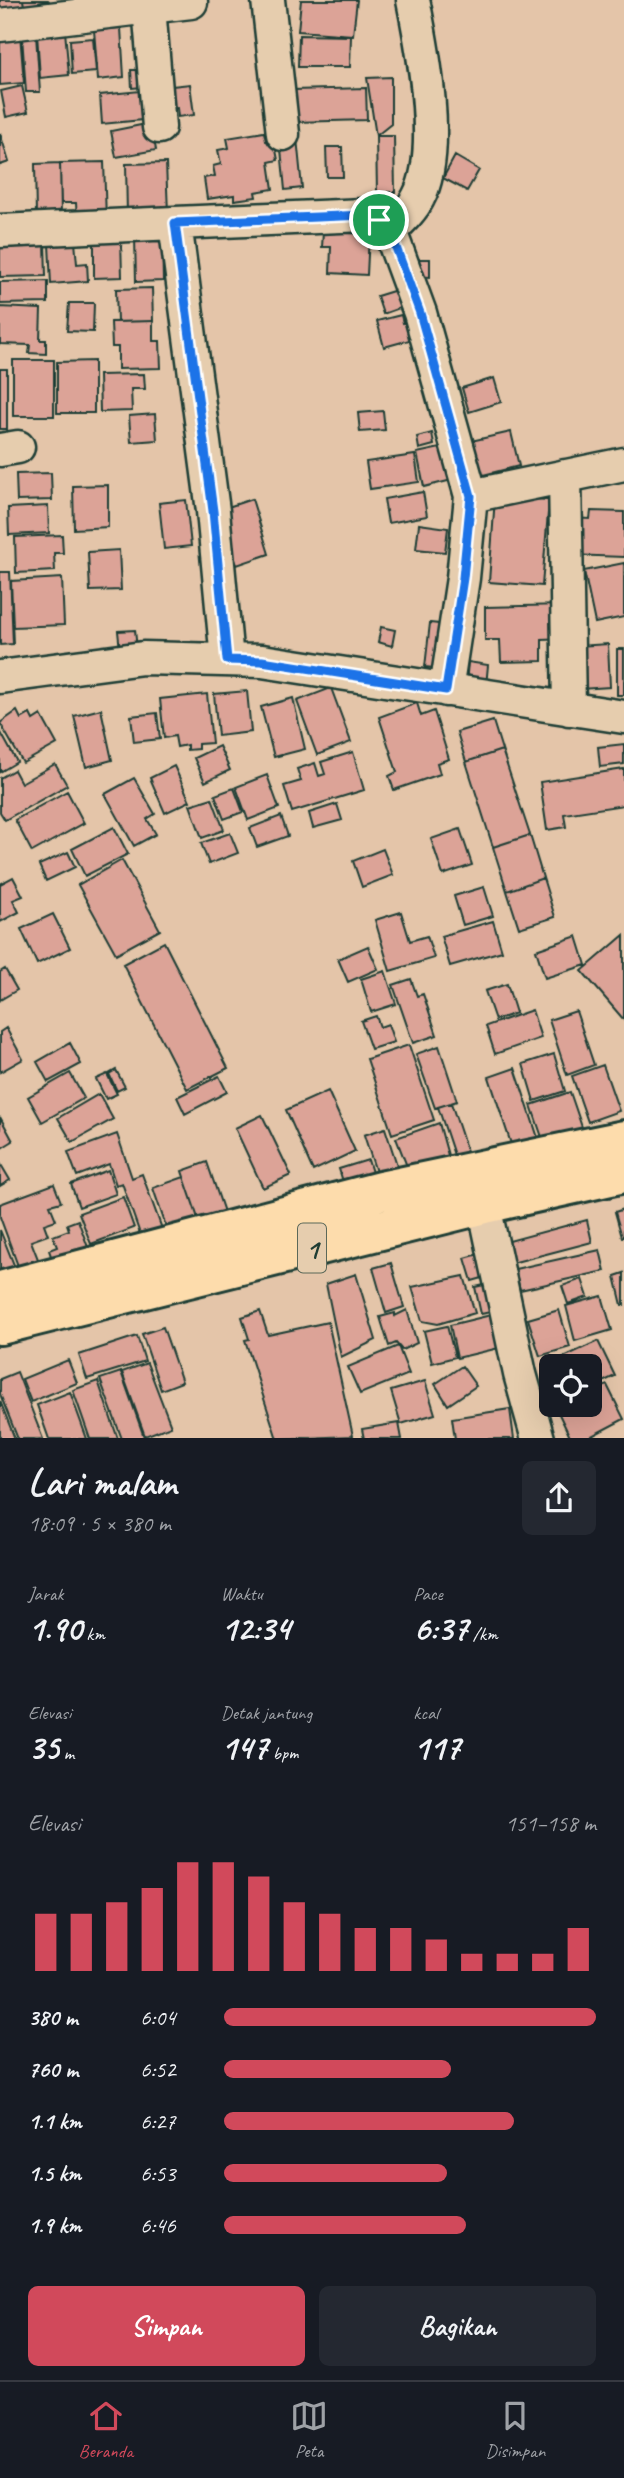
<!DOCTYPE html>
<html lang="id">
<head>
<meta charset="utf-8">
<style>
  body { margin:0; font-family:Caveat,sans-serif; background:#242831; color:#f1f3f6; height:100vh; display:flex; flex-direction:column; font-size:26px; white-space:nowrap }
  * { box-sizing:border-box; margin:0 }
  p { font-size:23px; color:#9ea1a6 }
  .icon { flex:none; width:38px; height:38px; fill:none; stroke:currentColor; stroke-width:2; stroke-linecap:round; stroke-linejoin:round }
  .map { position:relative; height:1438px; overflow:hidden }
  .side { display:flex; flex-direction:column; background:#171b24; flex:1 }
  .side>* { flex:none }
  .tools { position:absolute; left:539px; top:1354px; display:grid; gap:14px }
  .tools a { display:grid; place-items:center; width:63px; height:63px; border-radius:10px; background:#171b24; box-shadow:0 7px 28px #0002; font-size:35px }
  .pin { position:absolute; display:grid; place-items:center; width:60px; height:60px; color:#fff; margin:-30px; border:4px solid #fff; border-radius:50%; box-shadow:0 2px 7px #0007 }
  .round { display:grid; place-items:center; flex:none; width:74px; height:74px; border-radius:10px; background:#242831 }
  .headline { display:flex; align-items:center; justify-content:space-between; height:119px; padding:0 28px }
  h1 { font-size:38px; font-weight:700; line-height:52px }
  .figures { display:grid; grid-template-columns:repeat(3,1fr); gap:10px; height:119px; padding:7px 28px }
  .figures div { display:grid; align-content:center }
  .figures b { font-size:35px; font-weight:700 }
  .figures small { font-size:19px; font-weight:400 }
  .figures p { font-size:19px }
  .chart { height:196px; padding:14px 28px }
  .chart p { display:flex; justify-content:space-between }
  .chart svg { width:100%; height:126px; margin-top:7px; stroke:#d1495b; stroke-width:6 }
  .action { display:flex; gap:14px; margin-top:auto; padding:14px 28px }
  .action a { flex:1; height:80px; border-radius:10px; background:#d1495b; color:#fff; font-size:28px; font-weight:700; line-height:80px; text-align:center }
  .action a+a { background:#242831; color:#f1f3f6 }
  ul { padding:0 28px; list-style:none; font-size:23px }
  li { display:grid; grid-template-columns:112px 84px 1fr; align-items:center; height:52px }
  li i { height:18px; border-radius:9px; background:#d1495b }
  .tabs { display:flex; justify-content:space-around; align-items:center; height:98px; border-top:2px solid #363941; background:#171b24; font-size:19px; color:#9ea1a6 }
  .tabs a { display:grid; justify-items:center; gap:4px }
  .tabs .active { color:#d1495b }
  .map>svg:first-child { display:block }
  .building { fill:#dca397; stroke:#1f3d34; stroke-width:2 }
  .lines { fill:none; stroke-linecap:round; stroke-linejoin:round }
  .minor-casing { stroke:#1f3d34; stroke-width:37 }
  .highway-casing { stroke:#1f3d34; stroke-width:44 }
  .minor { stroke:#e6cdae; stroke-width:32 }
  .highway { stroke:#fddcac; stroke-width:38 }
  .route-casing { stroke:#fff; stroke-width:14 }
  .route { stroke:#1a73e8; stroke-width:9 }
  .labels { text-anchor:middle; stroke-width:7; stroke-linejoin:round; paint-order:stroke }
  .shield { fill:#e6cdae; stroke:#5b6859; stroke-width:2 }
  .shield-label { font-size:28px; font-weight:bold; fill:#1f3d34 }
</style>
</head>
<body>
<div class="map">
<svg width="624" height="1439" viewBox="0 0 624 1439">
  <rect width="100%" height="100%" fill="#e4c5a9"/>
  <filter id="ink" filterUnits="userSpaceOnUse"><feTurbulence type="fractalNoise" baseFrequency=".0143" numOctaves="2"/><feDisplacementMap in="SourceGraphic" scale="14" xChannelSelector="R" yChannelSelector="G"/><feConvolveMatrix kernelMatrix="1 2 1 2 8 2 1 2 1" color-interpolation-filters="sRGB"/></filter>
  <g filter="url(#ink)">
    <path class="building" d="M0,0H23L24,6L0,10Z
      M23,0H48L49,1L24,6Z
      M301,0H357L353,35L298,31Z
      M121,28L124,77L98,80L94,30Z
      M65,31L69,75L40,78L37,33Z
      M20,34L24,83L0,85V36Z
      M36,35L40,92H26L22,36Z
      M299,35L351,36L350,67H298Z
      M93,38L96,72L72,74L70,40Z
      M131,70H140L142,87L132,88Z
      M391,77V124L376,136L367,78Z
      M190,84L194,115L178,117L177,108L166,109L163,87Z
      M22,86L28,112L6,117L1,91Z
      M366,88L367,120L295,122L293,90Z
      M140,91L142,120L102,124L100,95Z
      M151,123L156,150L116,157L111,131Z
      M264,132L266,141L274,140L278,160L269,162L273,189L255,192L256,197L234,200V195L207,199L204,178L215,176L213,166L221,164L218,150L229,148L227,138Z
      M0,133L9,162L0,165Z
      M376,136H394L395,192H377Z
      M297,138L302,188L285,190L280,139Z
      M326,147H342L343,177H327Z
      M455,156L479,170L467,191L443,178Z
      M104,162L106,219L77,220L76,203H61L60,163Z
      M60,163L61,215H36L35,164Z
      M166,163L168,213L127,215L126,164Z
      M323,232L369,234L367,275L330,273L331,247H322Z
      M162,235L163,281L136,282L135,236Z
      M121,238L122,277L94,278V239Z
      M45,242L46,276L0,277V243Z
      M75,242L77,264L87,263L88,281L51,284L49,244Z
      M417,259H430V277L417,276Z
      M48,281V303L0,304V282Z
      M406,287L411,304L383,314L377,296Z
      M152,288L153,321L117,322L116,289Z
      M69,303H94L93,332L67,331Z
      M0,307L41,309L40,340H46V354L29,353L30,345L0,344Z
      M401,315L403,323L409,321L413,339L384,347L377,321Z
      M153,321V341H160L161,368L118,369V347H112L111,322Z
      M13,360H54V416H13Z
      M94,361V413H57V362Z
      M0,369H7V429H0Z
      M144,374L145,389H131L132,411L100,412L99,375Z
      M494,378L501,402L469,412L462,388Z
      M383,411L385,430L360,432L358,413Z
      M155,414L157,440L131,442L129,416Z
      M511,432L519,466L479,476L471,441Z
      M432,433L434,445L419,449L417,437Z
      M445,447L452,480L424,487L417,453Z
      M415,455L419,482L370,489L366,462Z
      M51,473L52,500L17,501L16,474Z
      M108,485V527L74,529L73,486Z
      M423,492L427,516L388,523L384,499Z
      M495,497L549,500L542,586L489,582Z
      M252,499L269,554L237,565L219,510Z
      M186,500L191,546L164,549L159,503Z
      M48,506L49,533L9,535L8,508Z
      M591,511L624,512V557L570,555L571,518L590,519Z
      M419,524L448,528L445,552L416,549Z
      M62,535L63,553H54L55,571L16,573L15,537Z
      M119,550L121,590L90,591L88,552Z
      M624,563V617L595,623L584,571Z
      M0,572H10L13,644L0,645Z
      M62,578L64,625L13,627L11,581Z
      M564,605V638L542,639V661L501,662L500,640H485V607Z
      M430,623L448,625L443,669L425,667Z
      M381,627L395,630L392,646L378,642Z
      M135,630L137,649L120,650L118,631Z
      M608,644L610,687L580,689L578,646Z
      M617,649H624V695H617Z
      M468,662L488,665L486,686L466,684Z
      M331,688L351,742L317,755L297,701Z
      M247,691L251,732L218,736L214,694Z
      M207,694L212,743L198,744V749L187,750V745L177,747L175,736L164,738L160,699Z
      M293,698L305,749L274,757L261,707Z
      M417,703L421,716L434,711L449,759L437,763L440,774L394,790L389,776L397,772L379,717Z
      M101,709L112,760L86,767L74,716Z
      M17,711L21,719L30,714L33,720L41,715L57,744L23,763L0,723Z
      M157,713L160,739L134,742L131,716Z
      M493,721L502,750L466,762L457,732Z
      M0,731L17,762L0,772Z
      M624,744V764L600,767L598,747Z
      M219,746L230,770L205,782L194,758Z
      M502,750L530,835L493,847L466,762Z
      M353,752L364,790L292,812L284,786L301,781L297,769L315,763L319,776L325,774L321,762Z
      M55,764L67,785L5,820L0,812V778L14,770L21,783Z
      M174,766L190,801L165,813L150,778Z
      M624,769V805L564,814L566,827L547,830L540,782Z
      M267,775L279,808L248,820L236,787Z
      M134,778L155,814L147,819L156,834L134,846L105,794Z
      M234,788L243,812L224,819L215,795Z
      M67,791L84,823L32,852L15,820Z
      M212,798L224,830L202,838L190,805Z
      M337,804L342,820L313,828L309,813Z
      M281,816L288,836L257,847L250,828Z
      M114,827L128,854L85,876L72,849Z
      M460,829L472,865L443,875L431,839Z
      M230,833L238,853L209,864L201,843Z
      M530,835L543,878L507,891L493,847Z
      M383,849L393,875L362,887L353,861Z
      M68,852L75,867L46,881L39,865Z
      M122,860L160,930L116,954L78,885Z
      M13,877L23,896L13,900L19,912L0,922V884Z
      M543,878L555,917L519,928L507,891Z
      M484,887L493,916L463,925L454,896Z
      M401,912L410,941L427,936L434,958L390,971L375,920Z
      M53,914L70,948L37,964L21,929Z
      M493,921L502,951L450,966L441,936Z
      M624,935V1020L582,971Z
      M577,936L586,965L545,978L536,950Z
      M164,942L228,1068L187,1089L123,964Z
      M368,946L378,969L348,982L338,959Z
      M5,969L17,990L0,1000V972Z
      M385,971L396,1004L371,1012L361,979Z
      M411,979L417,996L423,994L437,1035L413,1043L393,985Z
      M507,984L516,1013L495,1020L485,991Z
      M532,1010L541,1038L495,1054L486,1026Z
      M576,1011L594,1065L567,1075L549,1020Z
      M376,1016L380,1027L388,1024L394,1042L371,1049L361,1021Z
      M6,1028L23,1059L0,1072V1032Z
      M70,1043L81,1064L48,1082L37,1062Z
      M409,1045L434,1120L392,1134L367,1059Z
      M439,1046L457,1101L435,1108L416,1054Z
      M554,1054L565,1091L534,1101L523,1064Z
      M603,1065L619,1111L588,1122L572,1076Z
      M515,1068L539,1141L513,1150L489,1077Z
      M116,1070L125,1087L117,1091L109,1074Z
      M70,1073L84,1098L42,1122L28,1097Z
      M107,1074L117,1094L106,1099L96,1079Z
      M219,1076L227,1092L185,1114L177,1097Z
      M328,1091L355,1151L313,1171L286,1110Z
      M570,1092L584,1133L545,1146L531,1105Z
      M99,1094L113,1119L72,1142L58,1118Z
      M451,1103L469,1157L456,1161L438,1107Z
      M262,1115L291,1175L263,1188L235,1128Z
      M0,1117L13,1141L0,1149Z
      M439,1123L449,1159L410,1174L396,1138Z
      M385,1128L398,1168L377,1175L364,1135Z
      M117,1134L132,1178L142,1174L166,1240L145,1248L122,1183L116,1185L109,1164L77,1176L68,1152Z
      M368,1160L377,1188L348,1197L339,1169Z
      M207,1162L228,1224L203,1233L182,1171Z
      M0,1163L10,1180L0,1186Z
      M108,1170L116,1194L79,1207L71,1184Z
      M184,1177L203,1233L172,1244L153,1188Z
      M54,1184L61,1202L50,1205L56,1220L44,1224L48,1235L31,1241L41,1267L21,1274L0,1217V1204Z
      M123,1197L134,1228L91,1244L79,1213Z
      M624,1209V1237H622L615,1212Z
      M78,1220L93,1261L57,1274L49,1250L57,1247L53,1236L69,1230L67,1224Z
      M587,1220L592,1242L504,1265L498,1244Z
      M0,1230L18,1275L0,1282Z
      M600,1250L605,1271L520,1290L515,1269Z
      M479,1254L486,1277L472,1281L465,1258Z
      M391,1263L404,1307L386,1313L373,1268Z
      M624,1273V1305H622L615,1276Z
      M356,1274L376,1340L341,1357L326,1284Z
      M464,1276L475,1313L438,1324L422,1321L412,1287Z
      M582,1279L588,1297L568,1304L562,1286Z
      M489,1284L495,1311L481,1314L475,1287Z
      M602,1296L612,1330L575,1341L566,1306Z
      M407,1310L417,1343L402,1350L396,1343L389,1346L380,1317L395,1313V1316Z
      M559,1310L570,1347L540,1356L528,1319Z
      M260,1311L268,1335L328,1322L353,1436L277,1439L245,1340L249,1339L242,1317Z
      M491,1315L499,1348L457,1358L450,1325Z
      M447,1326L455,1357L432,1363L424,1331Z
      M163,1327L182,1382L161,1390L142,1334Z
      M137,1336L145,1361L87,1379L79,1355Z
      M598,1341L615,1376L590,1388V1367H555L553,1362Z
      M398,1346L409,1374L360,1394L348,1367Z
      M68,1360L77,1383L31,1402L22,1379Z
      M147,1363L171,1426L145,1436L122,1372Z
      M462,1366L476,1386L448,1405L435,1384Z
      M17,1372L43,1439H18L0,1394V1379Z
      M121,1372L144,1437L139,1439H122L100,1379Z
      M98,1381L118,1439H90L73,1390Z
      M425,1381L435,1414L401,1424L391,1391Z
      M607,1385L624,1419L586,1439H571L557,1410L567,1405H590V1394Z
      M70,1392L87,1439H49L37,1405Z
      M0,1401L15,1439H0Z
      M510,1409L514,1439H455L452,1418Z
      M399,1423L402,1439H364L362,1429Z"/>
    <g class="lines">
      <defs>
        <path id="minor" d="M268,0L283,134
          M149,7L159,127
          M0,25L191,2
          M175,223L365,215L379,220L390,231L420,313L471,496L463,578L446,690
          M0,231L175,223L213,511L227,660
          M390,231C400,221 412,210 418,198C443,152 423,49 413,0
          M0,450L18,447
          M565,476L569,709
          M471,496L624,464
          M0,677L143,658L262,661L624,717
          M479,1182L520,1374L538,1439"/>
        <path id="highway" d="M0,1291L380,1191L624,1140
          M0,1325L485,1204L624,1173"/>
      </defs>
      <use href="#minor" class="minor-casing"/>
      <use href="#highway" class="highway-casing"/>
      <use href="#minor" class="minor"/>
      <use href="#highway" class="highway"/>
    </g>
  </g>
  <g class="lines" filter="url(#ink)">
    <defs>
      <path id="route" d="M365,215L379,220L390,231L420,313L471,496L463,578L446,690L262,661L227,660L213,511L175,223Z"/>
    </defs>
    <use href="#route" class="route-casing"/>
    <use href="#route" class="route"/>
  </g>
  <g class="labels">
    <rect class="shield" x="298" y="1223.5" width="28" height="49" rx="5"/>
    <g class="shield-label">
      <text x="312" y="1258">1</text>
    </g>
  </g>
</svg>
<div class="tools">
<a><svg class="icon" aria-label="locate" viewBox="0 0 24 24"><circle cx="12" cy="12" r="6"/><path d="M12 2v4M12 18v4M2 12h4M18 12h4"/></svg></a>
</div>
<div class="pin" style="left:379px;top:220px;background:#1e9e55"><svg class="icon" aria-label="arrive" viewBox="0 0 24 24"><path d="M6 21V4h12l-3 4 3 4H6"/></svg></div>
</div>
<section class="side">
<div class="headline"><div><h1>Lari malam</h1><p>18:09 · 5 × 380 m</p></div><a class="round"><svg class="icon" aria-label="share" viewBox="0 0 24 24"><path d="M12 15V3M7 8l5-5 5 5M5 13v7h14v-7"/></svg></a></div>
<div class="figures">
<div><p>Jarak</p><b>1.90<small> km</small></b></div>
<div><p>Waktu</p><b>12:34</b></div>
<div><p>Pace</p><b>6:37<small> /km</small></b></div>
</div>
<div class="figures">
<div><p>Elevasi</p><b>35<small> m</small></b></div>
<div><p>Detak jantung</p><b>147<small> bpm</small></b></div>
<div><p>kcal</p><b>117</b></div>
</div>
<div class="chart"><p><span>Elevasi</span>151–158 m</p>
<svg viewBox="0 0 160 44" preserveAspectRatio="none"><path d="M5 44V24M15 44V24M25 44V20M35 44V15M45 44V6M55 44V6M65 44V11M75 44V20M85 44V24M95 44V29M105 44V29M115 44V33M125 44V38M135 44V38M145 44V38M155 44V29"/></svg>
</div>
<ul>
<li><b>380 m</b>6:04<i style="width:100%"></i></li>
<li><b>760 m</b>6:52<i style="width:61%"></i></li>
<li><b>1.1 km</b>6:27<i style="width:78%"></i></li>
<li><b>1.5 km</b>6:53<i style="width:60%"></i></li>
<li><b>1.9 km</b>6:46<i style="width:65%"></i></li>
</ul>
<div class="action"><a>Simpan</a><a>Bagikan</a></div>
</section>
<nav class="tabs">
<a class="active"><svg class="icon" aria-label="home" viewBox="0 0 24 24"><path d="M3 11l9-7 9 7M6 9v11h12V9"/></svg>Beranda</a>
<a><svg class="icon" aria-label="map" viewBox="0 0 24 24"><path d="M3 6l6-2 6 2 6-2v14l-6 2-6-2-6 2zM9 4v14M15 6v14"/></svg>Peta</a>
<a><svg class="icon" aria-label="saved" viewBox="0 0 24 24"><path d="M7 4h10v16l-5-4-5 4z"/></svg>Disimpan</a>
</nav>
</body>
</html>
